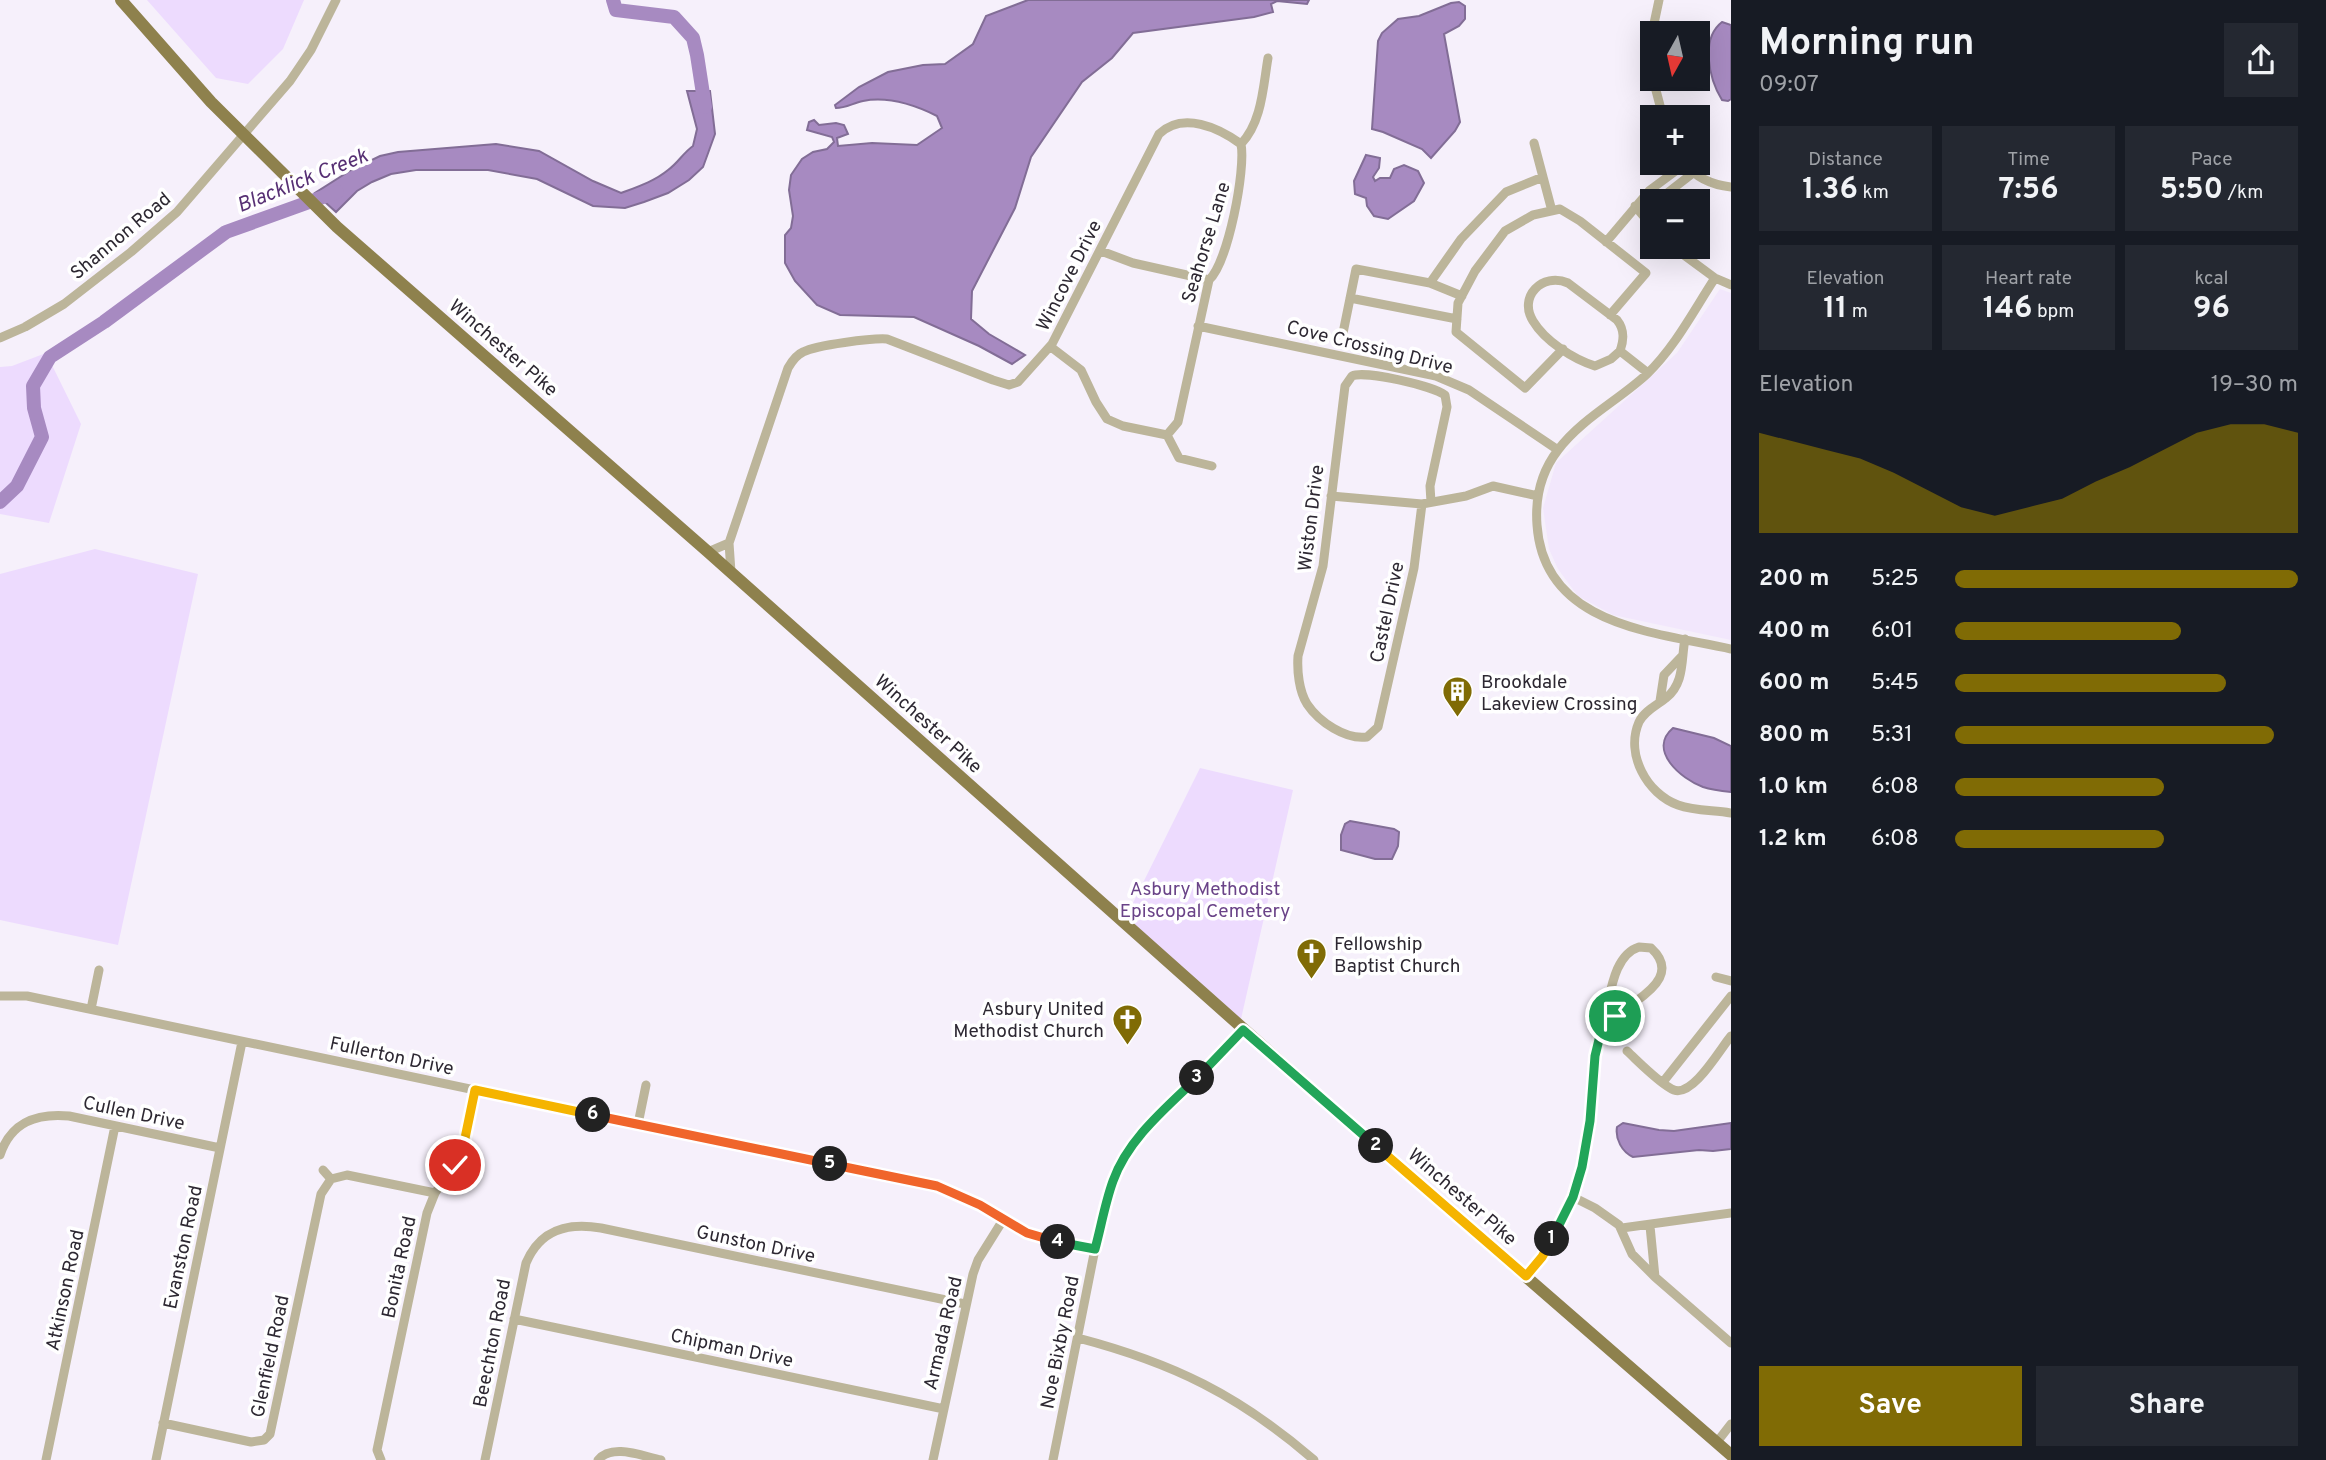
<!DOCTYPE html>
<html lang="en">
<head>
<meta charset="utf-8">
<style>
  body { margin:0; font-family:Overpass,sans-serif; background:#242831; color:#f1f3f6; height:100vh; display:flex; flex-direction:column; font-size:26px; white-space:nowrap }
  * { box-sizing:border-box; margin:0 }
  p { font-size:23px; color:#9ea1a6 }
  .icon { flex:none; width:38px; height:38px; fill:none; stroke:currentColor; stroke-width:2; stroke-linecap:round; stroke-linejoin:round }
  .map { position:relative; flex:1; overflow:hidden }
  .details { display:flex; flex-direction:column; background:#171b24; width:595px }
  .details>* { flex:none }
  .needle { width:46px; rotate:188deg }
  .tools { position:absolute; left:1640px; top:21px; display:grid; gap:14px }
  .tools a { display:grid; place-items:center; width:70px; height:70px; border-radius:0px; background:#171b24; box-shadow:0 7px 28px #0002; font-size:35px }
  .pin { position:absolute; display:grid; place-items:center; width:60px; height:60px; color:#fff; margin:-30px; border:4px solid #fff; border-radius:50%; box-shadow:0 2px 7px #0007 }
  .km { position:absolute; width:35px; height:35px; margin:-18px; border-radius:50%; background:#222; color:#fff; font-size:19px; line-height:35px; text-align:center }
  .round { display:grid; place-items:center; flex:none; width:74px; height:74px; border-radius:0px; background:#242831 }
  .head { display:flex; align-items:center; justify-content:space-between; height:119px; padding:0 28px }
  h1 { font-size:38px; font-weight:700; line-height:52px }
  .figures { display:grid; grid-template-columns:repeat(3,1fr); gap:10px; height:119px; padding:7px 28px }
  .figures div { display:grid; align-content:center; border-radius:0px; background:#242831; text-align:center }
  .figures b { font-size:30px; font-weight:700 }
  .figures small { font-size:19px; font-weight:400 }
  .figures p { font-size:19px }
  .chart { height:196px; padding:14px 28px }
  .chart p { display:flex; justify-content:space-between }
  .chart svg { width:100%; height:126px; margin-top:7px; fill:#806b05; opacity:.7 }
  .button { display:flex; gap:14px; margin-top:auto; padding:14px 28px }
  .button a { flex:1; height:80px; border-radius:0px; background:#806b05; color:#fff; font-size:28px; font-weight:700; line-height:80px; text-align:center }
  .button a+a { background:#242831; color:#f1f3f6 }
  ul { padding:0 28px; list-style:none; font-size:23px }
  li { display:grid; grid-template-columns:112px 84px 1fr; align-items:center; height:52px }
  li i { height:18px; border-radius:9px; background:#806b05 }
  main { display:flex; flex:1; min-height:0 }
  .map>svg:first-child { display:block }
  .built { fill:#f2e7fc }
  .green { fill:#eddbfe }
  .water { fill:#a78ac1; stroke:#826d96; stroke-width:2 }
  .lines { fill:none; stroke-linecap:round; stroke-linejoin:round }
  .river { stroke:#a78ac1; stroke-width:14 }
  .minor { stroke:#bcb59a; stroke-width:9 }
  .major { stroke:#8e814d; stroke-width:12 }
  .split-1-casing { stroke:#fff; stroke-width:14 }
  .split-2-casing { stroke:#fff; stroke-width:14 }
  .split-3-casing { stroke:#fff; stroke-width:14 }
  .split-4-casing { stroke:#fff; stroke-width:14 }
  .split-5-casing { stroke:#fff; stroke-width:14 }
  .split-6-casing { stroke:#fff; stroke-width:14 }
  .split-7-casing { stroke:#fff; stroke-width:14 }
  .split-1 { stroke:#22a559; stroke-width:9 }
  .split-2 { stroke:#f5b400; stroke-width:9 }
  .split-3 { stroke:#22a559; stroke-width:9 }
  .split-4 { stroke:#22a559; stroke-width:9 }
  .split-5 { stroke:#f0652b; stroke-width:9 }
  .split-6 { stroke:#f0652b; stroke-width:9 }
  .split-7 { stroke:#f5b400; stroke-width:9 }
  .labels { text-anchor:middle; stroke-width:7; stroke-linejoin:round; paint-order:stroke }
  .street-label { font-size:19px; fill:#2d2832; stroke:#fff }
  .poi-label { font-size:19px; fill:#2d2832; stroke:#fff; text-anchor:start }
  .park-label { font-size:19px; fill:#6a4388; stroke:#fff }
  .water-label { font-size:21px; font-style:italic; fill:#573074; stroke:#fff }
</style>
</head>
<body>
<main>
<div class="map">
<svg width="1731" height="1460" viewBox="0 0 1731 1460">
  <rect width="100%" height="100%" fill="#f6f0fb"/>
  <path class="built" d="M1720,289L1731,293V640L1613,615L1578,596L1558,569L1549,549L1543,508L1556,463L1677,353Z"/>
  <path class="green" d="M147,0H304L283,49L248,84L216,78Z
    M46,353L81,424L49,523L0,514V367L12,366Z
    M95,549L198,574L118,945L0,920V574Z
    M1200,768L1293,790L1241,1019L1126,917Z"/>
  <path class="water" d="M1028,0H1309L1307,4L1277,1L1271,4L1273,12L1254,17L1133,33L1112,58L1082,82L1031,157L1015,208L972,291L971,319L989,334L1025,355L1012,364L979,346L914,317L840,315L817,305L795,281L785,263V235L791,228L793,216L789,190L791,175L802,159L813,152L827,149L834,142L832,137L807,130L809,122L814,120L819,125L836,123L844,125L848,134L837,138L838,146L872,143L917,145L942,128L937,116C915,105 888,96 863,101C853,103 846,108 836,108L835,105L859,87L888,72L923,65L945,64L973,44L986,16Z
    M1459,2L1465,6V19L1459,26L1444,34L1460,122L1455,131L1431,158L1422,149L1383,132L1372,129L1378,41L1382,33L1398,19L1419,16L1451,3Z
    M1722,22L1731,25V99L1728,101L1722,100C1709,79 1700,39 1722,22Z
    M687,91H710L715,134L703,167L689,180L668,193L644,202L625,208L593,206L537,179L488,170H416L391,174L372,182L357,191L336,212L315,193L351,170L380,156L398,152L496,144L539,151L593,181L621,193C637,187 655,181 668,170C678,163 683,153 693,146L697,129Z
    M1366,155L1380,158L1379,168L1373,177L1375,181L1380,178H1390L1394,169L1404,165L1418,171L1424,183L1414,201L1388,219L1374,216L1367,206L1366,198L1355,194L1354,181Z
    M1673,728L1714,738L1731,746V792C1721,791 1712,790 1703,787C1681,779 1647,750 1673,728Z
    M1350,821L1394,829L1399,832L1398,846L1392,859H1375L1341,850V835L1345,824Z
    M1623,1123L1659,1130L1674,1131L1731,1123V1149L1713,1151L1699,1150L1633,1157C1622,1152 1615,1139 1617,1127Z"/>
  <g class="lines">
    <path class="river" d="M613,0L616,10L674,17L693,38L697,55L705,107
      M0,502L17,486L42,437L34,408L33,386L50,357L104,322L226,232L337,192"/>
    <path class="minor" d="M1652,33L1659,0
      M1652,34L1650,48L1652,74
      M1653,79L1663,117
      M1534,143L1552,211
      M1241,144C1262,122 1263,87 1268,58
      M1685,163C1696,178 1713,185 1731,187
      M1657,201L1693,173
      M1635,206L1652,226
      M1606,242L1650,190L1685,164
      M1673,247L1715,278L1731,285
      M1101,251L1133,263L1209,280
      M1715,278C1694,310 1675,347 1647,374C1619,400 1581,419 1558,450C1541,472 1535,498 1537,525C1544,626 1654,632 1731,649
      M1430,283L1461,239L1506,192L1543,177
      M1350,298L1457,319
      M1198,326L1436,376L1469,390L1558,450
      M1343,333L1356,269L1430,283L1462,296
      M0,338L25,327L64,304L131,252L177,212L290,81L311,50L336,0
      M1051,347L1081,370L1096,402L1107,419L1123,426L1167,435
      M1563,349L1525,388L1456,332L1458,303L1475,271L1505,231L1533,215L1560,209L1580,221L1646,273L1610,315
      M1620,351L1611,359L1595,366C1573,359 1545,341 1533,321C1518,297 1542,272 1568,283L1617,320C1625,330 1624,340 1620,351L1648,373
      M1167,435L1178,422L1209,280C1228,263 1246,169 1241,144
      M1167,435L1179,458L1212,466
      M1331,496L1422,504L1466,496L1493,486L1538,496
      M1422,504L1414,568L1378,727L1367,737C1346,740 1319,722 1307,704C1299,691 1297,671 1298,656L1323,566L1345,386L1352,376C1365,370 1433,386 1445,395L1447,407L1430,486L1431,502
      M708,552L729,543
      M731,572L729,543L788,368C792,361 796,355 803,352C817,345 872,338 887,339L993,380L1009,385L1018,382L1052,344L1159,134C1183,111 1219,128 1241,144
      M1685,639C1681,659 1685,683 1666,698C1657,705 1644,711 1639,722C1625,754 1647,794 1678,805C1695,811 1713,810 1731,813
      M1660,701L1664,675L1682,656
      M1639,947L1651,948C1675,970 1655,988 1635,1002C1625,1009 1618,1017 1605,1015C1611,992 1614,955 1639,947Z
      M1716,977L1731,981
      M0,996H27L937,1187L980,1205L1027,1233L1095,1249
      M91,1009L99,970
      M1627,1051C1639,1062 1660,1084 1674,1090C1693,1097 1720,1049 1731,1036
      M1663,1082L1731,996
      M1311,1089L1332,1108
      M638,1124L646,1085
      M0,1155C11,1122 36,1113 69,1116L220,1148
      M323,1170L331,1179
      M1573,1197L1595,1208L1619,1225L1632,1254L1655,1277
      M1650,1226L1655,1277L1731,1343
      M1622,1228L1731,1213
      M1526,1276L1542,1257L1577,1187L1590,1121L1595,1056L1605,1015
      M514,1319L944,1409
      M1078,1338C1173,1363 1239,1395 1314,1460
      M163,1423L251,1442L264,1440L270,1434L321,1194L331,1179L347,1175L435,1193
      M1717,1442L1731,1424
      M46,1460L115,1126
      M156,1460L242,1042
      M381,1460L377,1450L427,1213L435,1193L455,1165L461,1151L475,1090
      M485,1460L526,1263C540,1230 567,1222 601,1228L965,1304
      M598,1460C612,1443 642,1456 661,1460
      M933,1460L973,1274L978,1260L1003,1220
      M1053,1460L1095,1249L1113,1180L1128,1152L1151,1124L1243,1030"/>
    <path class="major" d="M121,0L211,102L337,227L707,551L1311,1089
      M1332,1108L1731,1455"/>
  </g>
  <g class="lines">
    <defs>
      <path id="split-1" d="M1552,1239L1573,1197L1582,1167L1590,1121L1595,1056L1605,1015L1615,1016"/>
      <path id="split-2" d="M1376,1146L1526,1276L1542,1257L1552,1239"/>
      <path id="split-3" d="M1197,1078L1243,1030L1376,1146"/>
      <path id="split-4" d="M1058,1242L1095,1249C1101,1227 1105,1203 1113,1181C1128,1139 1166,1108 1197,1078"/>
      <path id="split-5" d="M830,1164L937,1186L980,1205L1027,1233L1058,1242"/>
      <path id="split-6" d="M593,1115L830,1164"/>
      <path id="split-7" d="M455,1165L464,1143L475,1090L593,1115"/>
    </defs>
    <use href="#split-1" class="split-1-casing"/>
    <use href="#split-2" class="split-2-casing"/>
    <use href="#split-3" class="split-3-casing"/>
    <use href="#split-4" class="split-4-casing"/>
    <use href="#split-5" class="split-5-casing"/>
    <use href="#split-6" class="split-6-casing"/>
    <use href="#split-7" class="split-7-casing"/>
    <use href="#split-1" class="split-1"/>
    <use href="#split-2" class="split-2"/>
    <use href="#split-3" class="split-3"/>
    <use href="#split-4" class="split-4"/>
    <use href="#split-5" class="split-5"/>
    <use href="#split-6" class="split-6"/>
    <use href="#split-7" class="split-7"/>
  </g>
  <defs>
    <symbol id="building-pin" viewBox="-11 -11 22 30"><path d="M0 17L-7.5 6A9.5 9.5 0 1 1 7.5 6Z" fill="#806b05" stroke="#fff"/><path d="M-4-6H4V6H1V3H-1V6H-4ZM-2.5-4.3h1.7v1.8h-1.7ZM.8-4.3h1.7v1.8H.8ZM-2.5-1h1.7V.8h-1.7ZM.8-1h1.7V.8H.8Z" fill="#fff"/></symbol>
    <symbol id="church-pin" viewBox="-11 -11 22 30"><path d="M0 17L-7.5 6A9.5 9.5 0 1 1 7.5 6Z" fill="#806b05" stroke="#fff"/><path d="M-1.2-6h2.4v3.5h3.3v2.4h-3.3V6h-2.4V-.1h-3.3v-2.4h3.3Z" fill="#fff"/></symbol>
  </defs>
  <g fill-rule="evenodd">
    <use href="#building-pin" x="1440" y="674" width="35" height="47"/>
    <use href="#church-pin" x="1294" y="936" width="35" height="47"/>
    <use href="#church-pin" x="1110" y="1002" width="35" height="47"/>
  </g>
  <g class="labels">
    <g class="street-label">
      <text transform="translate(120 235) rotate(-40)" y="7">Shannon Road</text>
      <text transform="translate(1205 242) rotate(-73)" y="7">Seahorse Lane</text>
      <text transform="translate(1068 275) rotate(-63)" y="7">Wincove Drive</text>
      <text transform="translate(1370 346) rotate(14)" y="7">Cove Crossing Drive</text>
      <text transform="translate(504 347) rotate(41)" y="7">Winchester Pike</text>
      <text transform="translate(1310 518) rotate(-83)" y="7">Wiston Drive</text>
      <text transform="translate(1386 612) rotate(-78)" y="7">Castel Drive</text>
      <text transform="translate(929 723) rotate(42)" y="7">Winchester Pike</text>
      <text transform="translate(392 1055) rotate(12)" y="7">Fullerton Drive</text>
      <text transform="translate(134 1112) rotate(12)" y="7">Cullen Drive</text>
      <text transform="translate(1463 1196) rotate(41)" y="7">Winchester Pike</text>
      <text transform="translate(756 1243) rotate(12)" y="7">Gunston Drive</text>
      <text transform="translate(182 1247) rotate(-78)" y="7">Evanston Road</text>
      <text transform="translate(398 1267) rotate(-78)" y="7">Bonita Road</text>
      <text transform="translate(64 1290) rotate(-78)" y="7">Atkinson Road</text>
      <text transform="translate(942 1333) rotate(-77)" y="7">Armada Road</text>
      <text transform="translate(1059 1342) rotate(-79)" y="7">Noe Bixby Road</text>
      <text transform="translate(491 1343) rotate(-79)" y="7">Beechton Road</text>
      <text transform="translate(732 1347) rotate(12)" y="7">Chipman Drive</text>
      <text transform="translate(269 1356) rotate(-78)" y="7">Glenfield Road</text>
    </g>
    <g class="poi-label">
      <text x="1481" y="688">Brookdale<tspan x="1481" dy="22">Lakeview Crossing</tspan></text>
      <text x="1334" y="950">Fellowship<tspan x="1334" dy="22">Baptist Church</tspan></text>
      <text x="1104" y="1015" text-anchor="end">Asbury United<tspan x="1104" dy="22">Methodist Church</tspan></text>
    </g>
    <g class="park-label">
      <text x="1205" y="895">Asbury Methodist<tspan x="1205" dy="22">Episcopal Cemetery</tspan></text>
    </g>
    <g class="water-label">
      <text transform="translate(302 180) rotate(-22)" y="7">Blacklick Creek</text>
    </g>
  </g>
</svg>
<div class="tools">
<a><svg class="needle" viewBox="-14 -14 28 28"><path d="M0-13l5 13h-10z" fill="#e53935"/><path d="M0 13l5-13h-10z" fill="#9ea1a6"/></svg></a>
<a>+</a>
<a>−</a>
</div>
<div class="pin" style="left:1615px;top:1016px;background:#1e9e55"><svg class="icon" aria-label="arrive" viewBox="0 0 24 24"><path d="M6 21V4h12l-3 4 3 4H6"/></svg></div>
<div class="pin" style="left:455px;top:1165px;background:#d93025"><svg class="icon" aria-label="check" viewBox="0 0 24 24"><path d="M5 12l5 5 9-10"/></svg></div>
<b class="km" style="left:1552px;top:1239px">1</b>
<b class="km" style="left:1376px;top:1146px">2</b>
<b class="km" style="left:1197px;top:1078px">3</b>
<b class="km" style="left:1058px;top:1242px">4</b>
<b class="km" style="left:830px;top:1164px">5</b>
<b class="km" style="left:593px;top:1115px">6</b>
</div>
<section class="details">
<div class="head"><div><h1>Morning run</h1><p>09:07</p></div><a class="round"><svg class="icon" aria-label="share" viewBox="0 0 24 24"><path d="M12 15V3M7 8l5-5 5 5M5 13v7h14v-7"/></svg></a></div>
<div class="figures">
<div><p>Distance</p><b>1.36<small> km</small></b></div>
<div><p>Time</p><b>7:56</b></div>
<div><p>Pace</p><b>5:50<small> /km</small></b></div>
</div>
<div class="figures">
<div><p>Elevation</p><b>11<small> m</small></b></div>
<div><p>Heart rate</p><b>146<small> bpm</small></b></div>
<div><p>kcal</p><b>96</b></div>
</div>
<div class="chart"><p><span>Elevation</span>19–30 m</p>
<svg viewBox="0 0 160 44" preserveAspectRatio="none"><path d="M0 44V9L10 12L20 15L30 18L40 23L50 29L60 35L70 38L80 35L90 32L100 26L110 21L120 15L130 9L140 6L150 6L160 9V44z"/></svg>
</div>
<ul>
<li><b>200 m</b>5:25<i style="width:100%"></i></li>
<li><b>400 m</b>6:01<i style="width:66%"></i></li>
<li><b>600 m</b>5:45<i style="width:79%"></i></li>
<li><b>800 m</b>5:31<i style="width:93%"></i></li>
<li><b>1.0 km</b>6:08<i style="width:61%"></i></li>
<li><b>1.2 km</b>6:08<i style="width:61%"></i></li>
</ul>
<div class="button"><a>Save</a><a>Share</a></div>
</section>
</main>
</body>
</html>
